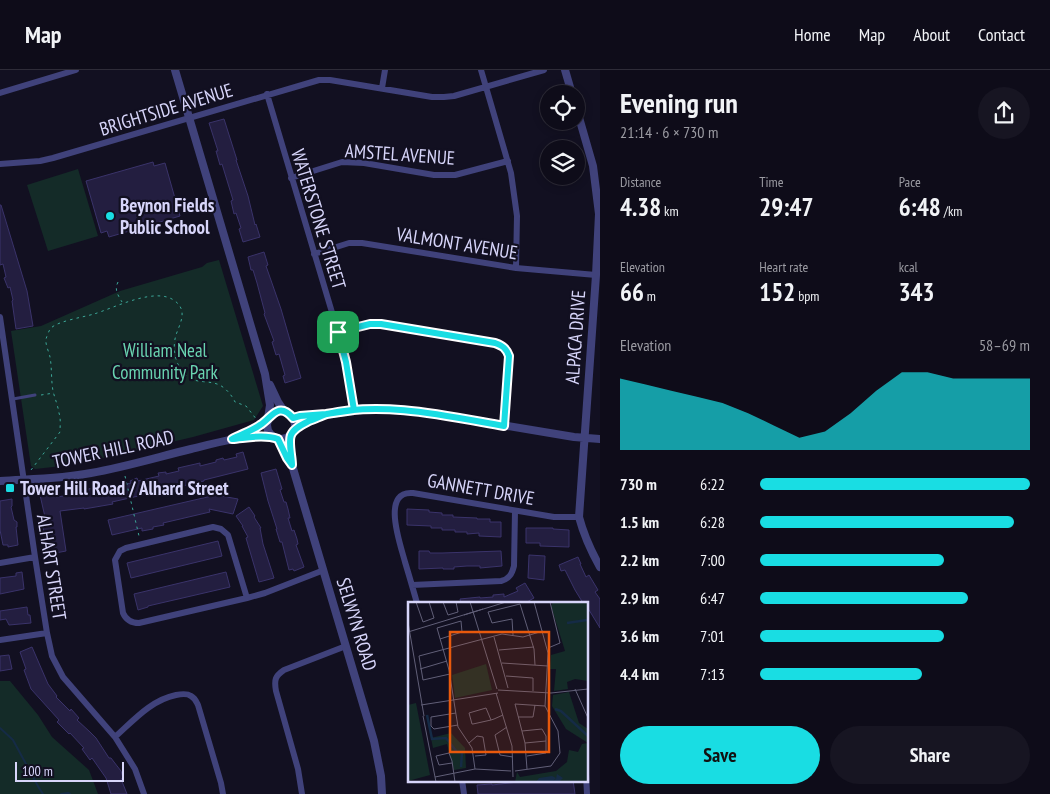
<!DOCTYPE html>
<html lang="en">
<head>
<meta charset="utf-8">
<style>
  body { margin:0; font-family:"PT Sans Narrow",sans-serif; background:#171522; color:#f1f3f6; height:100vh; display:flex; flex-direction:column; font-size:19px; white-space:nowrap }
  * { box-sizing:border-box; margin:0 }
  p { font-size:16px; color:#9b9ba2 }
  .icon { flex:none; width:28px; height:28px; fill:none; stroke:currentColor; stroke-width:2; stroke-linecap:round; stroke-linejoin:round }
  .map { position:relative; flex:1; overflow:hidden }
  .side { display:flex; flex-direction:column; background:#0e0c19; width:450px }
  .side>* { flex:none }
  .buttons { position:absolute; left:540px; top:15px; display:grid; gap:10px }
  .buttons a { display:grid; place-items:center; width:45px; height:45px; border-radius:50%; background:#0e0c19; box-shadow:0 2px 8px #0003,0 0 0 1px #2e2c38; font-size:25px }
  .scale { position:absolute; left:15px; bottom:12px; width:109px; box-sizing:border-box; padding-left:5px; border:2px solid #d7d5fa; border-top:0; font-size:14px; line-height:18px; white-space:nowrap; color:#d7d5fa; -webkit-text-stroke:4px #121021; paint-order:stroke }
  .pin { position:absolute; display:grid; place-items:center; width:42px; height:42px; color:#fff; margin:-21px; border-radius:10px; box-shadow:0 2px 8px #0006 }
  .round { display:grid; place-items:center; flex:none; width:52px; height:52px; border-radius:26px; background:#171522 }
  .summary { display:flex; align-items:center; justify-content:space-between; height:85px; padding:0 20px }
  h1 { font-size:28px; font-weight:700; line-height:38px }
  .metrics { display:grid; grid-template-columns:repeat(3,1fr); gap:8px; height:85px; padding:5px 20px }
  .metrics div { display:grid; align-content:center }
  .metrics b { font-size:25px; font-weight:700 }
  .metrics small { font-size:14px; font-weight:400 }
  .metrics p { font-size:14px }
  .chart { height:140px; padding:10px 20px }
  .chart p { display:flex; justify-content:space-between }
  .chart svg { width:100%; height:90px; margin-top:5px; fill:#19dde3; opacity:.7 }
  .primary-button { display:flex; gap:10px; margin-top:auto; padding:10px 20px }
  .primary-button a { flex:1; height:58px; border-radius:30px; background:#19dde3; color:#111; font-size:20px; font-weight:700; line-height:58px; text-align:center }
  .primary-button a+a { background:#171522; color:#f1f3f6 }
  ul { padding:0 20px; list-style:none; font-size:16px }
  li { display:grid; grid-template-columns:80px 60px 1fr; align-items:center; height:38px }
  li i { height:12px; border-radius:6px; background:#19dde3 }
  header { display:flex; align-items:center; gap:30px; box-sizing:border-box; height:70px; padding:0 25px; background:#0e0c19; border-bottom:1px solid #2e2c38 }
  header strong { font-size:24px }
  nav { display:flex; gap:28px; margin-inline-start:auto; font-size:18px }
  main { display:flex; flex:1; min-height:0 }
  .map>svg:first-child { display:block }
  .green { fill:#142b28 }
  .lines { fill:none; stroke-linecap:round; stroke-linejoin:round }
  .stream { stroke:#152b46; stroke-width:2 }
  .building { fill:#231e40; stroke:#3a336a }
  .path { stroke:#3ca899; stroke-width:1; stroke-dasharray:2.5 4; stroke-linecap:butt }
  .service { stroke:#40427b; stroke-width:3 }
  .minor { stroke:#40427b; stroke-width:6 }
  .tertiary { stroke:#40427b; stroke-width:8 }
  .route-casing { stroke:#fff; stroke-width:10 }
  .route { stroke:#19dde3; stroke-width:6 }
  .poi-dot { fill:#19dde3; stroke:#121021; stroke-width:2 }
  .labels { text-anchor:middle; stroke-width:4.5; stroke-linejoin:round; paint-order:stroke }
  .street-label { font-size:19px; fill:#d7d5fa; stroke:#121021 }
  .poi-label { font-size:19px; font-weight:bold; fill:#d7d5fa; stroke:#121021; text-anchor:start }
  .park-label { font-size:19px; fill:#69d3b0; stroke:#121021 }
  .inset-river { fill:none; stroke:#152b46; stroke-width:2.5 }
  .inset-road { fill:none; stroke:#615f78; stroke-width:1 }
  .view { fill:#e8590c; fill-opacity:0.15; stroke:#e8590c; stroke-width:2.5 }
  .inset-edge { fill:none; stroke:#d7d5fa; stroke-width:2.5 }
</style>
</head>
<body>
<header>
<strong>Map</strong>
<nav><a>Home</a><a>Map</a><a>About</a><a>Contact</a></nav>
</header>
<main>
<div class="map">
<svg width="600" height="724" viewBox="0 0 600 724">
  <rect width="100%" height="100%" fill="#121021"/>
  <path class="green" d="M78,99L98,166L48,181L27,115Z
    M219,190L263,336L254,350L193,367L103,388L62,396L35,399L31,396L11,261L41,256L120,221L202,197L207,193Z
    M0,611H10L38,645L52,667L89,700L98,724H0Z"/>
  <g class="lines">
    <path class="stream" d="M0,658L13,670L39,718L43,724
      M61,724L68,723L70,724"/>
  </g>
  <path class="building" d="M224,49L237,90H236L248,126L255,155L256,154L260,167L243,172L239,159L241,158L236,143L234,144L231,131L233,130L222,94L220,95L216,81H218L209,53Z
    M153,92L154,96L165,93L180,146L109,167L107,161L101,163L86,111Z
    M0,135H1L27,221L33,256L16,259L12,231L13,230L10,217L8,218L4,208L6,207L3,194L0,195Z
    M264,182L268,195L266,196L281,239L301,308L285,313L283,306L285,305L279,284L276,285L272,272L274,271L264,244L265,243L257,213L253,200H251L248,187Z
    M243,382L248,399L204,410V411L147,424L112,432L113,434L84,439V438L60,441L66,481L50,484L46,464H44L43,457L42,448L45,447L40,425L51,424L55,425L56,427L87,423L88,419L102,417L103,419L109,418L131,413L130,411L137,408L138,411L159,406L158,403L166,402V404L179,401L178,398L200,393V396L216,392V390L223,388L224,390L237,387L236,384Z
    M276,399L282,419L280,420L284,432H286L288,439L290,448H288L292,461L294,460L297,469L298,474L296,475L304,497L294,501L293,499L289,500L282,472H280L276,459H277L268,431L261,403Z
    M216,425L238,429L233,444L209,439L210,442L163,453L164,455L153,457V459L142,461V458L112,465L108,450Z
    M12,429V436L11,437L14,450L17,452V457H16L18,475L8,477V475H3L0,460V431Z
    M249,437L255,446L254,447L261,458H260L263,474L274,508L259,512L246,468L248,467L242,456H243L236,446Z
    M407,439L429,440V442L442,443V445H453V447L477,448V449H490V452H501V467L479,466V463L467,464V462H455V460H442V458H431V456L407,455Z
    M526,458H553V459L569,460V477L540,476V473H526Z
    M218,471L222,486L131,508L127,493Z
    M419,481H429L430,483H442L501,481L502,496L480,498V496H467L454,497V499H443V498L419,499Z
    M529,485L545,486L544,510L528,508Z
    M578,487L581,494H580L586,507L589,505L598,520L595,522L600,529V558L586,535V533H583L575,520L565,500L561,501L559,495Z
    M22,502L24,519L0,524V508L16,506V503Z
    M226,502L230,517L148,536V537L138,540L134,524Z
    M525,513L534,528L525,533H461L460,529L480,527V528L493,527V525L504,524V527L518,521L516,518Z
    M27,537L28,545H30L31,553L9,555L6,549L0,550V541Z
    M32,577L48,614L57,626L56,627L70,641L71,639L79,648L77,650L90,662L96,668L109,688H111L114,692L121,701L123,708L121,709L127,724H111L106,708L92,688L90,690L82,679L84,678L70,663L69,664L57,652L59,650L31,619L24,600L26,599L20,582Z
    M9,585L12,599L0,601V586Z
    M573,710L575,724H478L477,715L492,714V715L536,710Z"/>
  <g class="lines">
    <path class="path" d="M118,212C114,220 118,225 122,232
      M41,325L54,323
      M31,400L60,362C60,356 61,349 59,343C58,336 55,329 53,321C51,310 52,298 50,287C49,282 45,274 46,269C47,266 49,260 51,258C58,251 84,247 94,244C114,238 156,216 175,231C188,241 180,253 176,265C172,278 175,295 185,304C194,314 205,310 217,314C224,316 232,325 235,332L246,336L257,350
      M125,406L139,466"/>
    <path class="service" d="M13,329L35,325"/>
    <path class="minor" d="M481,0L511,103L517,146L516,198
      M382,18L385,0
      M0,23L76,0
      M267,24L342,276L346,293L354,340
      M0,94L40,91L53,88L319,10H330L432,27H444L454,26L544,0
      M291,108L342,92L364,93L434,105H455L508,91
      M314,184L349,173H362L516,198L596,205
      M0,247L35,487L47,563L52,586L63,607L115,667L135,699L144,724
      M338,263L370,254H381L495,273C503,276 506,278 509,286L504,356
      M0,493L35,487
      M412,515L501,511C509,509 512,504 514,496L515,441
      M247,528L228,465L221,459L213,457L126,478L120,481L115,490L123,543C126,550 131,553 139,553L247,528L265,523L324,500
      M417,533C413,519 409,505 405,492C401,476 380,420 413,423L554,447H579
      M0,570L47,563
      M115,667C133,651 151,630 176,625C181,624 187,623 191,626C195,628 196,631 198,635L221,713L223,724
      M586,704L587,724
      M462,710L464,724
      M302,724L298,699L276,621C274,610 275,606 284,600L346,576"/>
    <path class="tertiary" d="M175,0L265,304L270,335L268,348
      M565,0L572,24
      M576,37L593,96L599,144L596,205L579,447C584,466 591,481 600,497
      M270,315L278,332L284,341
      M267 355a14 14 0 1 1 28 0a14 14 0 1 1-28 0Z
      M293,348L300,346L326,345L354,340H400L430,343L574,367L600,369
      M294,360L302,354L320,347
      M291,365L290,375L292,395L374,671L381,706L382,724
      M236,367L260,356L267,350
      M278,369L287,388L292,395
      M0,411C31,409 61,409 91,403C125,397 158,387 191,379C219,372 244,365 273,367"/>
  </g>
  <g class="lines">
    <defs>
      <path id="route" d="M338,262L346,292L354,340L326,344L300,346L293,348C278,330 271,349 260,355C252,361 241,364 232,369C246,368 264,364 278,369L287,388L292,395C292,387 288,372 291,365C294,358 303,354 309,351C315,349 321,346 327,344C384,331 447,346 504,356L509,286C506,278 503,276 495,273L381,254H370L338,262"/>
    </defs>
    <use href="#route" class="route-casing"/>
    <use href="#route" class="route"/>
  </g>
  <g class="poi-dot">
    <circle cx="110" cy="146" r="5"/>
    <rect x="5" y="413" width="10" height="10" rx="2.5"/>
  </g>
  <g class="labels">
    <g class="street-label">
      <text transform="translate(166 39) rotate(-17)" y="7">BRIGHTSIDE AVENUE</text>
      <text transform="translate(400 84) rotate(4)" y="7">AMSTEL AVENUE</text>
      <text transform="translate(319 149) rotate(73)" y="7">WATERSTONE STREET</text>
      <text transform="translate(457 173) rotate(9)" y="7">VALMONT AVENUE</text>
      <text transform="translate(575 267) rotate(-86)" y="7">ALPACA DRIVE</text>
      <text transform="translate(113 379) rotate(-12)" y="7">TOWER HILL ROAD</text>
      <text transform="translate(481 419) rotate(10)" y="7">GANNETT DRIVE</text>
      <text transform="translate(52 497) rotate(81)" y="7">ALHART STREET</text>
      <text transform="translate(357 554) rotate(73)" y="7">SELWYN ROAD</text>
    </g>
    <g class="poi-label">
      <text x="120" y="142">Beynon Fields<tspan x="120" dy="22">Public School</tspan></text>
      <text x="20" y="425">Tower Hill Road / Alhard Street</text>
    </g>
    <g class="park-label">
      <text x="165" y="287">William Neal<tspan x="165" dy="22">Community Park</tspan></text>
    </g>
  </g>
  <g transform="translate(408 532)">
    <rect width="180" height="180" fill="#121021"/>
    <path d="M145,0H180V79L167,77L159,80L160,87L146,89L148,67H142L143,53L157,49L143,4ZM78,62L84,88L47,96L44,73ZM161,90L171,121L180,127V180H107L109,170L112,175L148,169L159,160L161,148L170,150L174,142L180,141L158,127L144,104L145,93ZM8,101L22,173L0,179V103ZM43,131L57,146L58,166L46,168L39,142L25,146L23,136Z" fill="#142b28"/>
    <path d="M149,172L155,176L151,180H128L131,176L144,174L148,176L145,179L148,177Z" fill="#152b46"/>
    <path class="inset-river" d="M159,21L179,18M147,107L153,109L180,134M19,113L24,137L38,136L49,150H54L53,165"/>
    <path class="inset-road" d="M8,0L15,20L26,16L21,0M35,0L40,13L50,10L48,0M62,0L89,87M56,13L98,0M0,20L16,114M0,30L75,7M105,33L104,17L84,21L80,10L112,2L126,47L127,63M86,35L100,86M32,37L54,30L53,19L29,26L41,68L50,125L64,146L67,167M140,46L152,41L142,0M91,48L126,45M94,61L140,64M12,67L39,59M42,72L15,78L11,54L94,32L115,35L135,29M98,74L125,76V89M167,87L180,116M90,88L143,91L180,87M88,91L104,144L105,175M13,103L90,91M48,111L23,115V124L26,127L50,123M15,114L28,180M110,115H125L127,103M83,118L78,106L61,111L64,122H65L83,118L86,117L95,113M99,125L87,133L92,153L105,155M114,129L134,127L138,134V151L119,154M61,141L69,134L75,135L78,153L67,154M117,141L138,139M44,161L31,163L28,154L41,151L44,159L47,180M119,167L117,141L107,102L137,104M107,169L143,164L152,151L150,129L137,104L140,51L126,0M27,175L67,167L103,169"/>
    <path class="view" d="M42,30H141V150H42Z"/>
    <rect width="180" height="180" class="inset-edge"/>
  </g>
</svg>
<div class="buttons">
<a><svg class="icon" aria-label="locate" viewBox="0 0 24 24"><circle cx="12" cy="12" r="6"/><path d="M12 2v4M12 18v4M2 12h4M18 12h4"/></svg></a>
<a><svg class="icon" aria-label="layers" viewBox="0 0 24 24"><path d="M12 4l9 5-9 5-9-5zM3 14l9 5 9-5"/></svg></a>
</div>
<div class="scale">100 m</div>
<div class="pin" style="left:338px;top:262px;background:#1e9e55"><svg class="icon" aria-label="arrive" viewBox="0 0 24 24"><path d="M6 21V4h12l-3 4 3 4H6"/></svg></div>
</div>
<section class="side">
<div class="summary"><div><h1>Evening run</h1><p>21:14 · 6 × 730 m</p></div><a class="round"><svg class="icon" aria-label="share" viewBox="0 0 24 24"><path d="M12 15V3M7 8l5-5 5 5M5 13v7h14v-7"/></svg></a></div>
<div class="metrics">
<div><p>Distance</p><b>4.38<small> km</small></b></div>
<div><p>Time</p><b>29:47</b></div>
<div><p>Pace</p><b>6:48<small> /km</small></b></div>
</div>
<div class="metrics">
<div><p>Elevation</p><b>66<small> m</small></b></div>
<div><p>Heart rate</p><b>152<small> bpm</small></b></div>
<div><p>kcal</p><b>343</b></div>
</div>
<div class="chart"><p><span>Elevation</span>58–69 m</p>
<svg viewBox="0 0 160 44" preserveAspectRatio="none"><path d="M0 44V9L10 12L20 15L30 18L40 21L50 26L60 32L70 38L80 35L90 26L100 15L110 6L120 6L130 9L140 9L150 9L160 9V44z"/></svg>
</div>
<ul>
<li><b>730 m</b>6:22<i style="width:100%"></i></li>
<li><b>1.5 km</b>6:28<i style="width:94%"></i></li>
<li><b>2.2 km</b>7:00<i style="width:68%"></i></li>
<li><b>2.9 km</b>6:47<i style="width:77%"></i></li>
<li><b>3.6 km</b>7:01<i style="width:68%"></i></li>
<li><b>4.4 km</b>7:13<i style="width:60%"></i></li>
</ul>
<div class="primary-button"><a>Save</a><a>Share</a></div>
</section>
</main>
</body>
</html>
